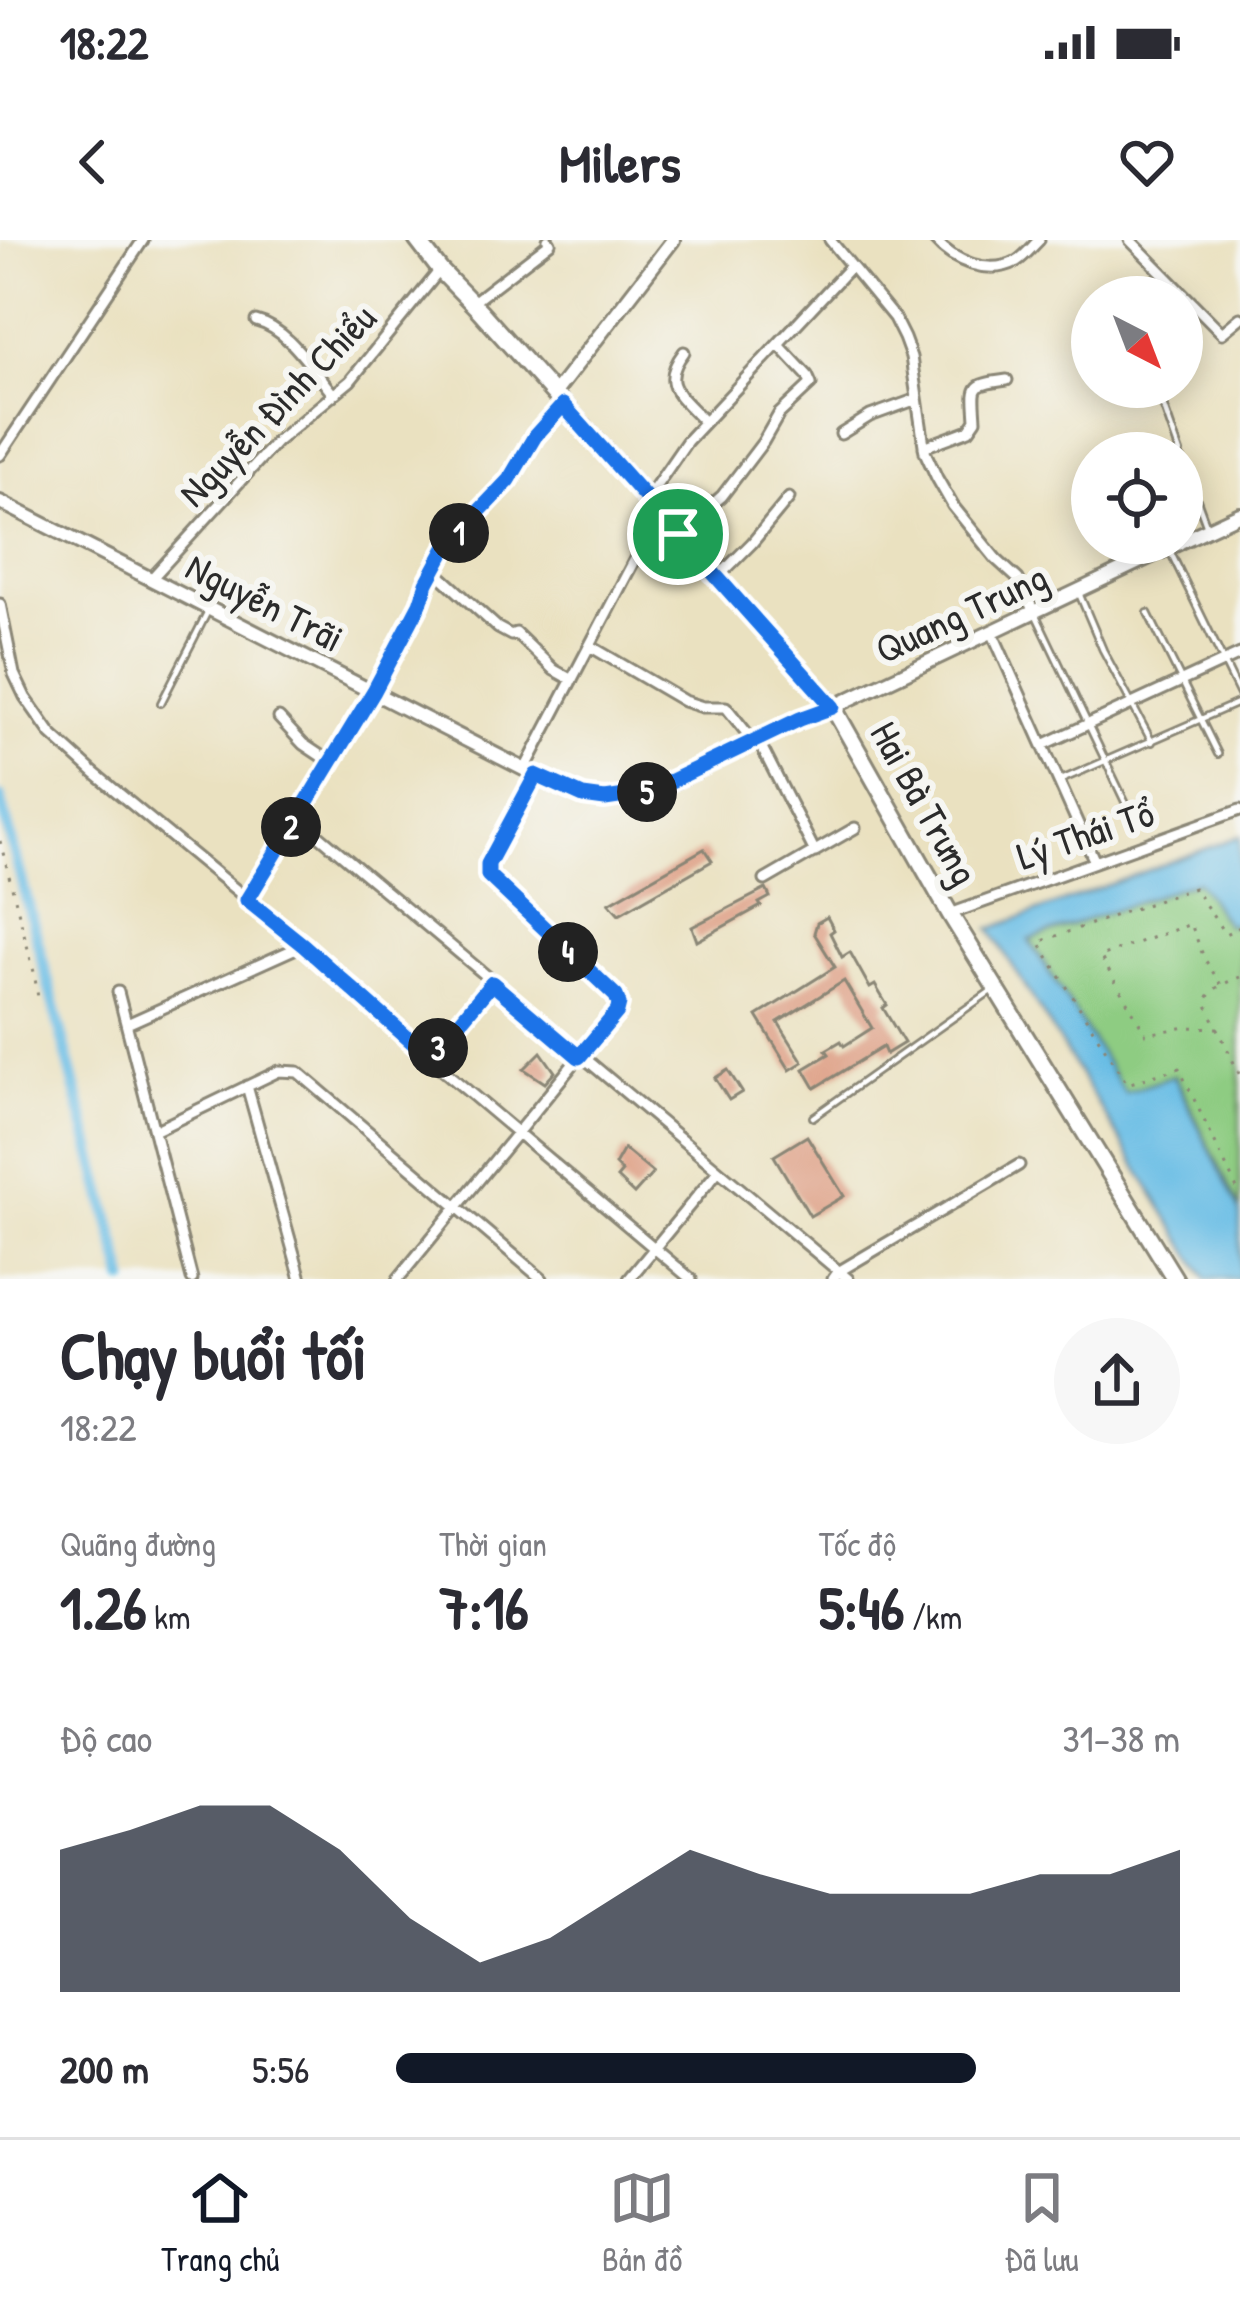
<!DOCTYPE html>
<html lang="vi">
<head>
<meta charset="utf-8">
<style>
  body { margin:0; font-family:"Patrick Hand",sans-serif; background:#f7f7f7; color:#2b2b33; height:100vh; display:flex; flex-direction:column; font-size:45px; white-space:nowrap }
  * { box-sizing:border-box; margin:0 }
  p { font-size:39px; color:#7c7c81 }
  .icon { flex:none; width:66px; height:66px; fill:none; stroke:currentColor; stroke-width:2; stroke-linecap:round; stroke-linejoin:round }
  .map { position:relative; height:1039px; overflow:hidden }
  .sheet { display:flex; flex-direction:column; background:#fff; flex:1 }
  .sheet>* { flex:none }
  .needle { width:78px; rotate:138deg }
  .fabs { position:absolute; left:1071px; top:36px; display:grid; gap:24px }
  .fabs a { display:grid; place-items:center; width:132px; height:132px; border-radius:50%; background:#fff; box-shadow:0 6px 30px #0003; font-size:60px }
  .pin { position:absolute; display:grid; place-items:center; width:102px; height:102px; color:#fff; margin:-51px; border:6px solid #fff; border-radius:50%; box-shadow:0 3px 12px #0007 }
  .km { position:absolute; width:60px; height:60px; margin:-30px; border-radius:50%; background:#222; color:#fff; font-size:33px; line-height:60px; text-align:center }
  .round { display:grid; place-items:center; flex:none; width:126px; height:126px; border-radius:63px; background:#f7f7f7 }
  .summary { display:flex; align-items:center; justify-content:space-between; height:204px; padding:0 60px }
  h1 { font-size:66px; font-weight:700; line-height:90px }
  .figures { display:grid; grid-template-columns:repeat(3,1fr); gap:18px; height:204px; padding:12px 60px }
  .figures div { display:grid; align-content:center }
  .figures b { font-size:60px; font-weight:700 }
  .figures small { font-size:33px; font-weight:400 }
  .figures p { font-size:33px }
  .chart { height:336px; padding:24px 60px }
  .chart p { display:flex; justify-content:space-between }
  .chart svg { width:100%; height:216px; margin-top:12px; fill:#111827; opacity:.7 }
  ul { padding:0 60px; list-style:none; font-size:39px }
  li { display:grid; grid-template-columns:192px 144px 1fr; align-items:center; height:90px }
  li i { height:30px; border-radius:15px; background:#111827 }
  .status { display:flex; justify-content:space-between; align-items:center; height:84px; padding:0 60px; background:#fff; direction:ltr }
  .status svg { height:33px; fill:currentColor }
  header { display:flex; justify-content:space-between; align-items:center; height:156px; padding:0 60px; background:#fff; font-size:54px; font-weight:700 }
  .menu { display:flex; justify-content:space-around; align-items:center; height:168px; border-top:3px solid #e1e1e2; background:#fff; font-size:33px; color:#7c7c81 }
  .menu a { display:grid; justify-items:center; gap:6px }
  .menu .active { color:#111827 }
  .map>svg:first-child { display:block }
  .green { fill:#8ecc82; stroke:#5c7c56; stroke-width:3 }
  .water { fill:#69bde5; stroke:#4a7488; stroke-width:3 }
  .lines { fill:none; stroke-linecap:round; stroke-linejoin:round }
  .canal { stroke:#69bde5; stroke-width:12 }
  .building { fill:#dd9b80 }
  .service-casing { stroke:#8a8676; stroke-width:10 }
  .minor-casing { stroke:#8a8676; stroke-width:15 }
  .tertiary-casing { stroke:#8a8676; stroke-width:18 }
  .primary-casing { stroke:#8a8676; stroke-width:21 }
  .path { stroke:#8a8676; stroke-width:3; stroke-dasharray:3 9; stroke-linecap:butt }
  .service { stroke:#fff; stroke-width:4.5 }
  .minor { stroke:#fff; stroke-width:9 }
  .tertiary { stroke:#fff; stroke-width:12 }
  .primary { stroke:#fff; stroke-width:15 }
  .route-casing { stroke:#fff; stroke-width:24 }
  .route { stroke:#1a73e8; stroke-width:15 }
  .labels { text-anchor:middle; stroke-width:12; stroke-linejoin:round; paint-order:stroke }
  .street-label { font-size:39px; fill:#2b2b2b; stroke:#f6f6f2 }
</style>
</head>
<body>
<div class="status"><b>18:22</b><svg viewBox="0 0 49 12"><path d="M0 12V9h3v3zM5 12V6h3v6zM10 12V3h3v9zM15 12V0h3v12zM26 1h20v11H26zM47 4h2v5h-2z"/></svg></div>
<header><svg class="icon" aria-label="back" viewBox="0 0 24 24"><path d="M15 5l-7 7 7 7"/></svg>Milers<svg class="icon" aria-label="heart" viewBox="0 0 24 24"><path d="M12 20l-8-8c-3-5 5-10 8-4 3-6 11-1 8 4z"/></svg></header>
<div class="map">
<svg width="1240" height="1039" viewBox="0 0 1240 1039">
  <rect width="100%" height="100%" fill="#f6f6f2"/>
  <filter id="ink" filterUnits="userSpaceOnUse"><feTurbulence type="fractalNoise" baseFrequency=".00833" numOctaves="2"/><feDisplacementMap in="SourceGraphic" scale="24" xChannelSelector="R" yChannelSelector="G"/><feConvolveMatrix kernelMatrix="1 2 1 2 8 2 1 2 1" color-interpolation-filters="sRGB"/></filter>
  <filter id="wash" filterUnits="userSpaceOnUse"><feTurbulence type="fractalNoise" baseFrequency=".004" numOctaves="4" result="noise"/><feDisplacementMap in="SourceGraphic" scale="48" xChannelSelector="R" yChannelSelector="G"/><feGaussianBlur stdDeviation="2.7" result="paint"/><feColorMatrix in="noise" values="0 0 0 0 0 0 0 0 0 0 0 0 0 0 0 0 0 1.4 0 .05"/><feComposite in="paint" operator="in"/></filter>
  <g filter="url(#wash)">
    <rect width="100%" height="100%" fill="#eae1c0"/>
    <path class="green" d="M1198,641L1227,686L1240,681V969L1175,835L1125,853L1030,700Z"/>
    <path class="water" d="M1240,596V681L1228,686L1197,641L1029,700L1125,853L1174,836L1240,971V1039H1206L990,689Z"/>
    <g class="lines">
      <path class="canal" d="M0,557L125,1039"/>
    </g>
    <g id="blocks">
      <path class="building" d="M704,609L712,621L619,674L609,663Z
        M766,649L770,657L759,663L761,666L697,701L692,687Z
        M827,677L834,690L830,693L842,717L850,712L870,748L875,745L887,765L883,768L904,803L886,814L883,807L815,848L804,829L829,814L826,810L841,801L844,806L872,788L844,741L778,782L803,822L790,830L757,776L835,727L814,693L817,683Z
        M541,812L555,832L545,843L524,829Z
        M728,830L742,852L729,860L715,838Z
        M807,896L844,956L810,976L774,916Z
        M624,909L653,933L634,954L617,938L622,932L615,925Z"/>
    </g>
  </g>
  <g filter="url(#ink)">
    <use href="#blocks" fill-opacity="0" stroke="#8a8676" stroke-width="3"/>
    <g class="lines">
      <defs>
        <path id="service" d="M1161,159L1180,213
          M1182,219L1206,284
          M1169,309L1240,455
          M1078,351L1103,410L1152,502
          M1035,373L1128,568
          M1148,373L1218,514
          M161,463L207,373
          M1059,541L1240,462
          M813,877L991,751"/>
        <path id="minor" d="M830,0L894,78L904,98L911,117L925,212L937,238L953,266L996,319L1018,339L1034,372
          M935,0C954,22 989,36 1017,21C1025,16 1032,7 1039,0
          M1130,0L1222,93L1240,78
          M472,63L550,3L548,0
          M256,81C289,89 311,128 333,154
          M684,112C658,146 682,156 704,182
          M841,194L870,176L917,159
          M924,207L969,190L976,180C974,145 970,145 1007,140
          M0,215L143,0
          M647,259L687,201L850,27
          M678,294L722,256L763,202L779,174L811,144L807,135L778,104
          M434,330L498,388L511,395L516,393L554,430L572,440
          M717,338L752,303L789,258
          M151,339L276,202L350,141L440,30
          M0,364L14,434L25,457L51,494L94,533L303,705L412,804L691,1039
          M992,392L1095,622
          M590,406L684,461L703,467H726L754,502
          M279,478L303,504L330,522
          M758,500L815,612
          M1043,505L1240,414
          M525,529L659,273
          M297,577L848,1039
          M765,640L855,588
          M247,660L374,451L448,305L509,240L535,196L563,165
          M950,674L1240,570
          M118,752L192,1039
          M127,784L303,705
          M429,818L492,743
          M247,846L301,1039
          M154,891L279,831L298,832L542,1039
          M398,1039L619,768L616,756L488,636V624L536,535
          M629,1039L718,931
          M833,1039L838,1032L1019,925"/>
        <path id="tertiary" d="M554,154L673,0
          M0,262L553,544C571,551 588,560 607,559C648,558 686,536 722,518C759,500 795,481 833,467L1179,303
          M1182,301L1240,274"/>
        <path id="primary" d="M417,0L440,30L480,71L833,467L950,674L1175,1039"/>
      </defs>
      <use href="#service" class="service-casing"/>
      <use href="#minor" class="minor-casing"/>
      <use href="#tertiary" class="tertiary-casing"/>
      <use href="#primary" class="primary-casing"/>
      <path class="path" d="M0,601L34,732L39,764
        M1240,687L1225,694L1194,648L1039,702L1127,844L1179,828L1240,955
        M1240,737C1227,743 1209,747 1206,763L1240,836
        M1218,788L1187,787L1146,794L1100,716L1191,684L1204,718L1221,745"/>
      <use href="#service" class="service"/>
      <use href="#minor" class="minor"/>
      <use href="#tertiary" class="tertiary"/>
      <use href="#primary" class="primary"/>
    </g>
  </g>
  <g class="lines" filter="url(#ink)">
    <defs>
      <path id="route" d="M563,165L833,467L800,479L646,553L605,559L583,556L536,535L488,624V635L616,756L619,764L617,772L579,817L492,743L430,818L303,705L247,660L374,451L420,364L427,343L448,304L509,240L535,196Z"/>
    </defs>
    <use href="#route" class="route-casing"/>
    <use href="#route" class="route"/>
  </g>
  <g class="labels">
    <g class="street-label">
      <text transform="translate(277 165) rotate(-46)" y="14">Nguyễn Đình Chiểu</text>
      <text transform="translate(265 362) rotate(27)" y="14">Nguyễn Trãi</text>
      <text transform="translate(961 373) rotate(-25)" y="14">Quang Trung</text>
      <text transform="translate(925 563) rotate(61)" y="14">Hai Bà Trưng</text>
      <text transform="translate(1085 594) rotate(-19)" y="14">Lý Thái Tổ</text>
    </g>
  </g>
</svg>
<div class="fabs">
<a><svg class="needle" viewBox="-14 -14 28 28"><path d="M0-13l5 13h-10z" fill="#e53935"/><path d="M0 13l5-13h-10z" fill="#7c7c81"/></svg></a>
<a><svg class="icon" aria-label="locate" viewBox="0 0 24 24"><circle cx="12" cy="12" r="6"/><path d="M12 2v4M12 18v4M2 12h4M18 12h4"/></svg></a>
</div>
<div class="pin" style="left:678px;top:294px;background:#1e9e55"><svg class="icon" aria-label="arrive" viewBox="0 0 24 24"><path d="M6 21V4h12l-3 4 3 4H6"/></svg></div>
<b class="km" style="left:459px;top:293px">1</b>
<b class="km" style="left:291px;top:587px">2</b>
<b class="km" style="left:438px;top:808px">3</b>
<b class="km" style="left:568px;top:712px">4</b>
<b class="km" style="left:647px;top:552px">5</b>
</div>
<section class="sheet">
<div class="summary"><div><h1>Chạy buổi tối</h1><p>18:22</p></div><a class="round"><svg class="icon" aria-label="share" viewBox="0 0 24 24"><path d="M12 15V3M7 8l5-5 5 5M5 13v7h14v-7"/></svg></a></div>
<div class="figures">
<div><p>Quãng đường</p><b>1.26<small> km</small></b></div>
<div><p>Thời gian</p><b>7:16</b></div>
<div><p>Tốc độ</p><b>5:46<small> /km</small></b></div>
</div>
<div class="chart"><p><span>Độ cao</span>31–38 m</p>
<svg viewBox="0 0 160 44" preserveAspectRatio="none"><path d="M0 44V15L10 11L20 6L30 6L40 15L50 29L60 38L70 33L80 24L90 15L100 20L110 24L120 24L130 24L140 20L150 20L160 15V44z"/></svg>
</div>
<ul>
<li><b>200 m</b>5:56<i style="width:74%"></i></li>
</ul>
</section>
<nav class="menu">
<a class="active"><svg class="icon" aria-label="home" viewBox="0 0 24 24"><path d="M3 11l9-7 9 7M6 9v11h12V9"/></svg>Trang chủ</a>
<a><svg class="icon" aria-label="map" viewBox="0 0 24 24"><path d="M3 6l6-2 6 2 6-2v14l-6 2-6-2-6 2zM9 4v14M15 6v14"/></svg>Bản đồ</a>
<a><svg class="icon" aria-label="saved" viewBox="0 0 24 24"><path d="M7 4h10v16l-5-4-5 4z"/></svg>Đã lưu</a>
</nav>
</body>
</html>
